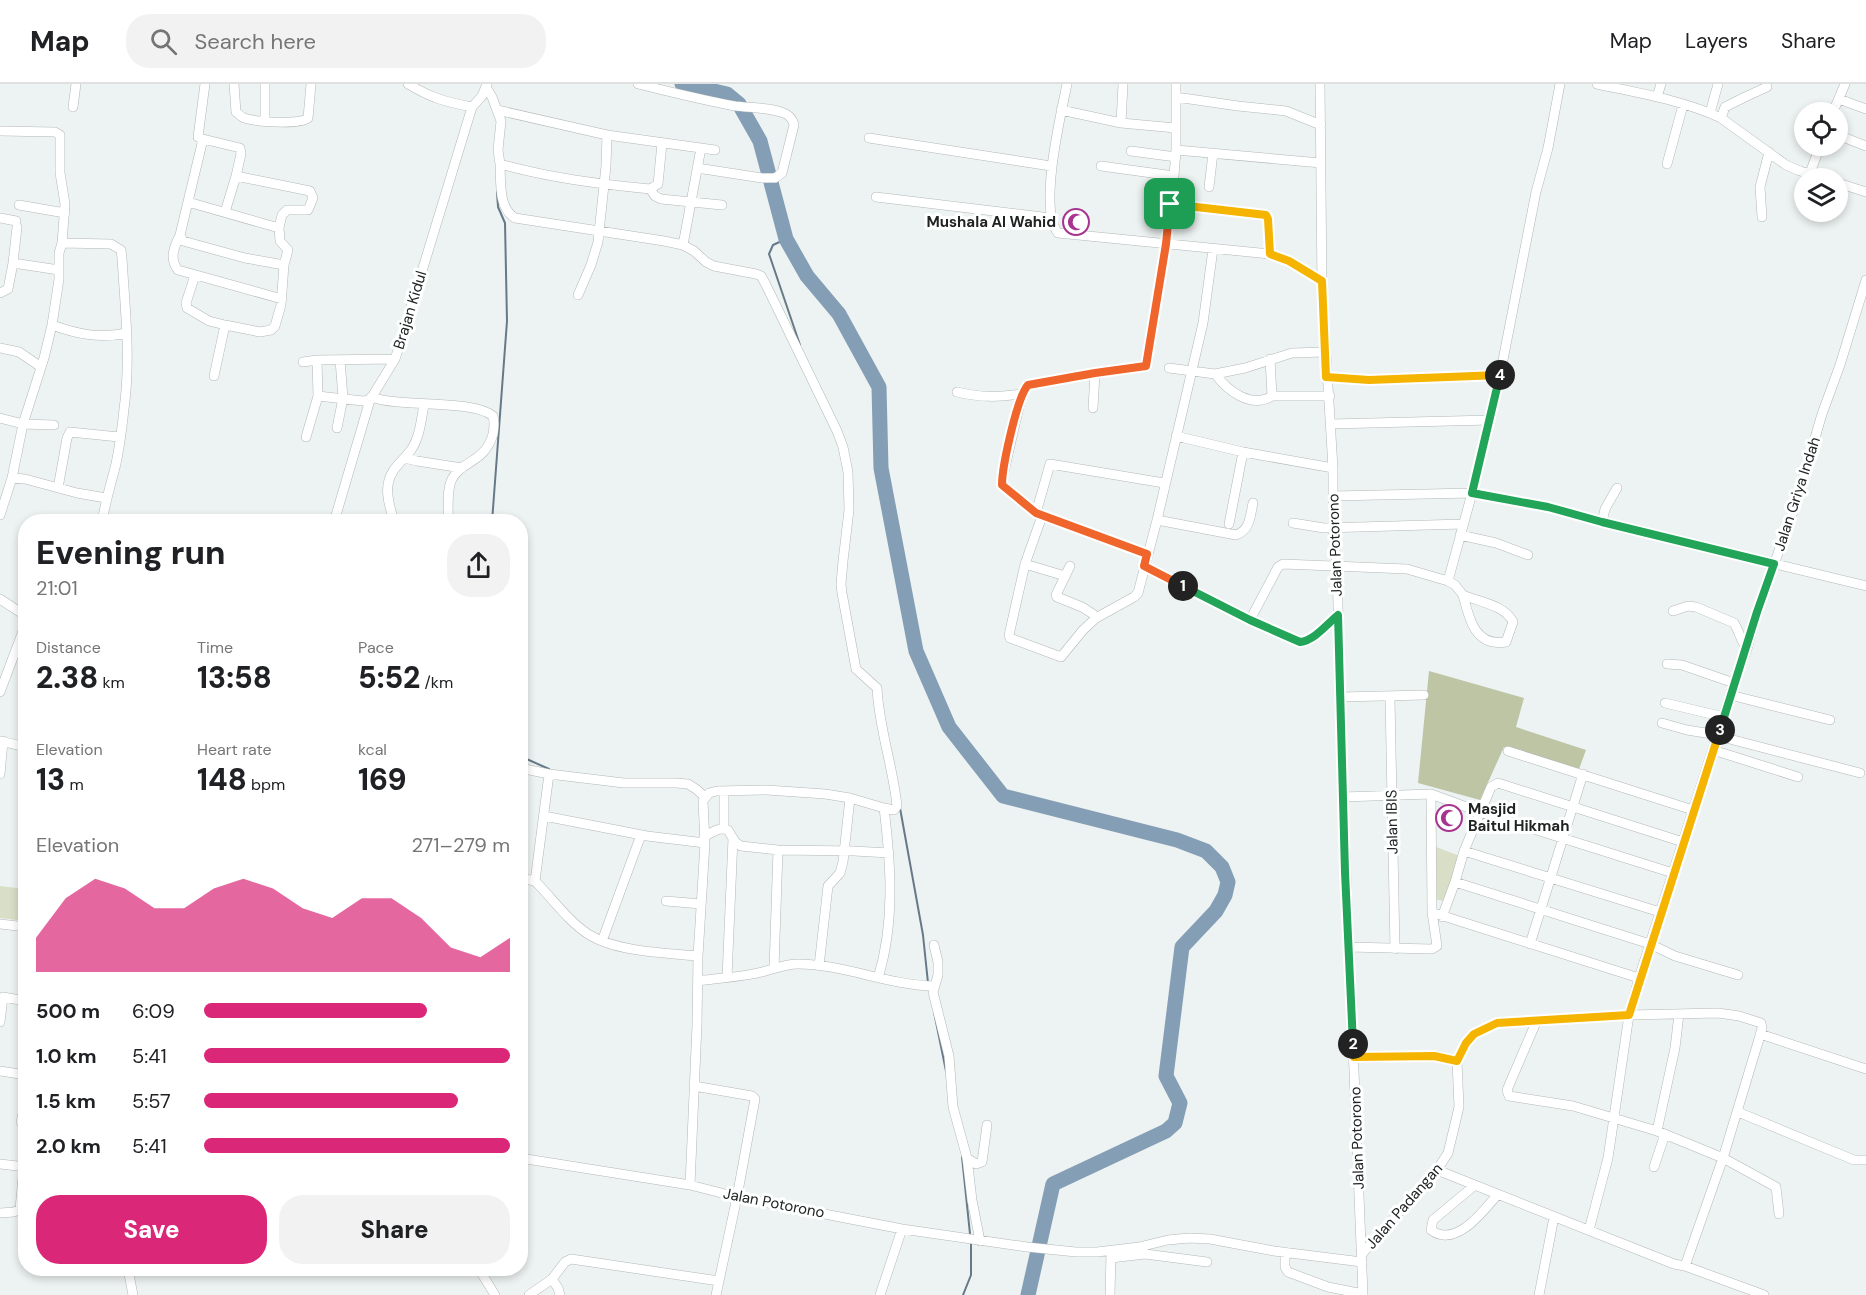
<!DOCTYPE html>
<html lang="en">
<head>
<meta charset="utf-8">
<style>
  body { margin:0; font-family:"DM Sans",sans-serif; background:#f2f2f2; color:#202124; height:100vh; display:flex; flex-direction:column; font-size:22px; white-space:nowrap }
  * { box-sizing:border-box; margin:0 }
  p { font-size:20px; color:#757577 }
  .icon { flex:none; width:33px; height:33px; fill:none; stroke:currentColor; stroke-width:2; stroke-linecap:round; stroke-linejoin:round }
  .map { position:relative; flex:1; overflow:hidden }
  .side { position:absolute; left:18px; top:430px; width:510px; height:762px; display:flex; flex-direction:column; background:#fff; border-radius:24px; box-shadow:0 3px 9px #0003 }
  .side>* { flex:none }
  .controls { position:absolute; left:1794px; top:18px; display:grid; gap:12px }
  .controls a { display:grid; place-items:center; width:54px; height:54px; border-radius:50%; background:#fff; box-shadow:0 3px 9px #0003; font-size:30px }
  .pin { position:absolute; display:grid; place-items:center; width:51px; height:51px; color:#fff; margin:-26px; border-radius:12px; box-shadow:0 3px 9px #0006 }
  .km { position:absolute; width:30px; height:30px; margin:-15px; border-radius:50%; background:#222; color:#fff; font-size:16px; line-height:30px; text-align:center }
  .round { display:grid; place-items:center; flex:none; width:63px; height:63px; border-radius:24px; background:#f2f2f2 }
  .head { display:flex; align-items:center; justify-content:space-between; height:102px; padding:0 18px }
  h1 { font-size:33px; font-weight:800; line-height:45px }
  .figures { display:grid; grid-template-columns:repeat(3,1fr); gap:9px; height:102px; padding:6px 18px }
  .figures div { display:grid; align-content:center }
  .figures b { font-size:30px; font-weight:800 }
  .figures small { font-size:16px; font-weight:400 }
  .figures p { font-size:16px }
  .chart { height:168px; padding:12px 18px }
  .chart p { display:flex; justify-content:space-between }
  .chart svg { width:100%; height:108px; margin-top:6px; fill:#db2777; opacity:.7 }
  .cta { display:flex; gap:12px; margin-top:auto; padding:12px 18px }
  .cta a { flex:1; height:69px; border-radius:24px; background:#db2777; color:#fff; font-size:24px; font-weight:800; line-height:69px; text-align:center }
  .cta a+a { background:#f2f2f2; color:#202124 }
  ul { padding:0 18px; list-style:none; font-size:20px }
  li { display:grid; grid-template-columns:96px 72px 1fr; align-items:center; height:45px }
  li i { height:15px; border-radius:8px; background:#db2777 }
  header { display:flex; align-items:center; gap:36px; box-sizing:border-box; height:84px; padding:0 30px; background:#fff; border-bottom:2px solid #e0e0e0 }
  header strong { font-size:28px }
  nav { display:flex; gap:33px; margin-inline-start:auto; font-size:21px }
  .search { width:420px; height:54px; background:#f2f2f2; display:flex; align-items:center; gap:15px; box-sizing:border-box; padding:0 21px; border-radius:24px; color:#757577; font-size:22px }
  .map>svg:first-child { display:block }
  .green { fill:#d9dfc7 }
  .forest { fill:#bdc5a5 }
  .lines { fill:none; stroke-linecap:round; stroke-linejoin:round }
  .stream { stroke:#667989; stroke-width:2 }
  .river { stroke:#849eb5; stroke-width:15 }
  .minor-casing { stroke:#b2b8b7; stroke-width:10 }
  .minor { stroke:#fff; stroke-width:9 }
  .split-1-casing { stroke:#fff; stroke-width:12 }
  .split-2-casing { stroke:#fff; stroke-width:12 }
  .split-3-casing { stroke:#fff; stroke-width:12 }
  .split-4-casing { stroke:#fff; stroke-width:12 }
  .split-5-casing { stroke:#fff; stroke-width:12 }
  .split-1 { stroke:#f0652b; stroke-width:8 }
  .split-2 { stroke:#22a559; stroke-width:8 }
  .split-3 { stroke:#f5b400; stroke-width:8 }
  .split-4 { stroke:#22a559; stroke-width:8 }
  .split-5 { stroke:#f5b400; stroke-width:8 }
  .labels { text-anchor:middle; stroke-width:6; stroke-linejoin:round; paint-order:stroke }
  .poi-label { font-size:15px; font-weight:bold; fill:#202322; stroke:#feffff; text-anchor:end }
  .street-label { font-size:15px; fill:#202322; stroke:#feffff }
</style>
</head>
<body>
<header>
<strong>Map</strong>
<div class="search"><svg class="icon" aria-label="search" viewBox="0 0 24 24"><circle cx="10" cy="10" r="6"/><path d="M15 15l6 6"/></svg>Search here</div>
<nav><a>Map</a><a>Layers</a><a>Share</a></nav>
</header>
<div class="map">
<svg width="1866" height="1211" viewBox="0 0 1866 1211">
  <rect width="100%" height="100%" fill="#edf3f2"/>
  <path class="green" d="M1436,763L1460,772L1444,817L1434,815Z
    M0,802L25,805V837L0,834Z"/>
  <path class="forest" d="M1429,587L1524,614L1516,643L1586,666L1579,685L1504,663L1480,716L1418,699Z"/>
  <g class="lines">
    <path class="stream" d="M786,155L773,161L769,170L800,261
      M492,438L507,237L505,139L498,123L497,108
      M520,672L549,685
      M900,724L923,851L928,899
      M934,928L946,987
      M962,1073L970,1150
      M963,1211L971,1191V1159"/>
    <path class="river" d="M682,0L727,10L739,20L760,57L786,155L807,192L839,230L879,303L881,384L916,567L949,643L1003,712L1177,756L1206,767L1222,783L1228,798L1225,811L1216,827L1182,863L1166,992L1180,1019L1175,1039L1166,1047L1053,1100L1028,1211"/>
    <defs>
      <path id="minor" d="M205,0L198,53L203,55L240,64L241,70L236,92
        M234,0L236,28C239,30 240,32 244,34C256,38 299,41 308,34L311,0
        M408,0C431,14 446,18 472,23
        M638,0C670,8 702,16 735,22C751,24 771,23 786,30C791,33 793,36 794,41L782,89L775,94H762L697,84
        M1067,0C1061,30 1038,125 1058,149L1270,170L1289,177L1322,197
        M1320,0L1322,204L1333,384V444L1337,483L1343,713L1363,1211
        M1597,0C1638,9 1682,16 1721,34L1786,81L1800,87L1825,94
        M486,3L492,13L501,37L498,66L500,80C550,94 599,100 650,105L658,100L662,59
        M1176,13L1238,22L1286,27L1321,41
        M1657,13L1661,0
        M1839,15L1866,25
        M73,23L76,0
        M497,26L607,51L715,66
        M1061,26L1121,39L1176,44
        M1833,28L1845,0
        M1710,29L1718,0
        M1721,34L1725,23L1745,13L1767,3
        M265,36V0
        M1121,39L1123,0
        M0,47L55,48L60,51V89L65,120L62,159
        M1838,51L1866,62
        M869,54L1051,82
        M203,55L180,151C174,163 169,175 178,186L282,215
        M1176,66L1321,79
        M1131,67L1176,73
        M500,80C501,97 498,124 515,134L664,157L683,161L694,167L706,178L714,182L756,190L761,192L765,199L837,347L843,363L848,388L849,426L843,477L841,500L842,509L856,585L877,604C879,645 893,682 897,722L894,726L884,724
        M1667,80L1683,21
        M1101,82L1174,92
        M1810,89L1820,62
        M1838,99L1866,108
        M1209,103L1213,69
        M650,105L655,112L661,115L722,121
        M876,113L1051,134
        M188,118L279,144L280,157L288,166L284,181
        M1170,120L1266,131L1268,135L1270,170
        M19,121L65,129
        M225,128L236,92L310,107L313,114L308,126H287L282,131L279,144
        M1762,133L1760,103L1769,68
        M0,134L16,137
        M180,151L183,157L245,174L284,181L281,221L275,242L271,246L260,248L225,241L209,237L187,224L186,219L195,191
        M683,161L701,64
        M13,179L17,143
        M0,209L8,205L13,179L59,186
        M578,211L591,181L598,158L606,82L607,51
        M52,241C77,250 100,255 127,249
        M0,264L19,268L41,283
        M1270,275L1272,312
        M303,278L317,276L395,275
        M1169,284L1215,290L1245,284L1292,269L1325,268
        M1215,290C1228,307 1251,325 1272,312H1330
        M214,292L225,241
        M1326,293L1369,296L1500,291
        M957,308C983,314 997,313 1022,310
        M318,312L363,317L370,316
        M371,313C402,324 472,315 493,332C495,339 494,344 493,350C485,379 462,376 452,395C446,407 449,425 448,438
        M1093,324L1095,289
        M0,334L23,340L54,341
        M1331,340L1490,336
        M337,344L343,314L340,276
        M1176,352L1243,368L1333,384
        M306,353L318,312L317,276
        M404,374L417,377L462,384
        M12,394L25,395L77,409L106,414
        M58,404L67,354L70,348L119,353
        M1333,412L1472,409L1548,423L1602,438L1866,502
        M1036,429L1050,380L1164,399
        M0,431L12,394L23,340L44,274L52,241L59,195V169L62,159L111,160L121,166L122,174C125,224 131,275 124,325C122,344 119,367 115,384C110,402 105,420 102,438
        M1042,432L1025,480L1009,551L1010,554L1061,573L1083,546L1096,534L1134,513L1138,509L1157,436L1203,239L1213,165
        M1157,436L1236,451C1250,446 1250,433 1253,419
        M334,438L370,316L395,275L398,266L472,23L482,12L487,0
        M394,438C391,426 386,413 388,401C390,385 402,378 411,366C420,353 421,336 424,321
        M1602,438L1605,425L1617,404
        M1293,439L1324,444L1463,440
        M1229,440L1243,368
        M1460,451L1496,459L1528,471
        M1147,470L1036,429L1005,404L1002,401V396L1022,310L1028,301L1095,289L1146,282L1166,160L1167,136L1174,92L1176,66V0
        M1025,480L1065,492
        M1070,482L1056,511L1057,513L1082,523L1093,530
        M1144,482L1250,536L1300,558C1315,556 1327,541 1338,531
        M1448,497L1472,409L1501,286L1536,108L1548,64L1560,0
        M1463,511C1479,518 1505,521 1513,538L1506,558C1475,563 1469,535 1463,511Z
        M0,515L26,532
        M1673,527L1688,522L1696,523L1734,539C1739,547 1741,557 1747,565
        M1250,536L1278,483L1283,480L1407,485L1448,497L1455,501L1463,511
        M1667,580L1682,581L1734,599
        M0,608L26,539
        M1730,611L1830,636
        M1388,612L1390,615L1395,865
        M1340,613L1424,611
        M1665,619L1724,633
        M1662,639L1687,646L1718,651
        M1718,652L1860,689
        M0,657L26,663
        M1713,666L1798,693
        M1508,667L1693,726
        M520,684L549,690L535,797C552,814 568,837 588,850C616,868 666,869 698,872
        M0,690L3,657
        M549,690L624,699H676L688,700L696,705L705,713
        M724,707V745
        M1343,713L1431,710L1480,728L1673,789
        M544,732L647,752L705,759
        M704,753C712,748 719,743 728,746L735,758L741,762L778,766L854,767L889,769
        M1464,767L1660,828
        M520,794L535,797
        M1455,798L1650,860L1675,872L1738,891
        M666,817L701,820
        M1437,830L1639,894
        M1442,833L1455,798L1464,767L1491,703L1498,699L1683,758
        M0,840L26,843
        M602,857L641,751
        M1530,860L1583,690
        M934,861L938,878V891L933,908L949,972L953,1023L967,1074L972,1116L980,1157
        M1348,863L1432,865L1437,862L1432,828L1431,710
        M819,882L828,802L840,789L843,778L850,714
        M774,884L778,766
        M727,893L733,754
        M699,897C719,894 742,893 762,888C774,885 785,880 798,880C843,880 888,901 933,902
        M1537,936L1507,1006L1509,1012L1573,1022L1657,1047L1723,1074L1776,1103L1779,1130
        M0,938L3,913L26,917
        M1760,950L1866,985
        M1354,973L1365,974L1413,972H1433L1457,977
        M0,987L26,991
        M694,1002L752,1012L755,1015L737,1113L716,1211
        M1738,1028L1854,1076H1866
        M21,1038L26,1016
        M1657,1047L1675,964L1679,930
        M520,1074L690,1101L737,1113L902,1145L1027,1163L1076,1168H1097L1139,1163L1168,1156L1189,1154L1210,1155L1274,1167L1362,1178
        M967,1074L976,1080L982,1078L987,1041
        M0,1080L26,1083
        M1654,1083L1665,1050
        M690,1101L697,941L698,872L705,759L703,717L709,709L717,707L767,706L825,710L850,714L884,724C891,781 895,839 878,894
        M1475,1101L1433,1136L1431,1146C1456,1165 1484,1126 1498,1110
        M0,1129L14,1128L20,1125L24,1082
        M1589,1146L1608,1074L1629,931L1639,894L1734,599L1747,565L1757,528L1795,422L1822,330L1840,281L1866,196
        M1285,1168V1183L1288,1188L1328,1203L1363,1210
        M1362,1170L1437,1086L1448,1069L1459,1023L1457,977L1466,959L1474,950L1497,939L1629,931L1718,929L1739,932L1761,939L1762,945L1723,1074L1685,1182L1674,1180L1646,1169L1437,1086
        M1111,1174L1145,1170L1207,1178
        M1685,1182L1764,1211
        M128,1185L133,1211
        M479,1185L495,1211
        M552,1195L558,1204L560,1211
        M529,1211L552,1195L565,1178L571,1175L719,1197
        M880,1211L902,1145
        M1110,1211L1111,1169
        M1539,1211L1554,1133"/>
    </defs>
    <use href="#minor" class="minor-casing"/>
    <use href="#minor" class="minor"/>
  </g>
  <g class="lines">
    <defs>
      <path id="split-1" d="M1170,120L1166,160L1146,282L1095,289L1028,301C1017,313 1002,383 1002,401L1036,429L1147,470L1144,482L1183,502"/>
      <path id="split-2" d="M1183,502L1250,536L1300,558C1315,556 1327,540 1338,531L1345,788L1353,960"/>
      <path id="split-3" d="M1353,960L1354,973L1434,972L1457,977L1466,959L1474,950L1497,939L1629,931L1720,646"/>
      <path id="split-4" d="M1500,291L1472,409L1548,423L1602,438L1774,480L1757,528L1720,646"/>
      <path id="split-5" d="M1170,120L1266,131L1268,135L1270,170L1289,177L1322,197L1326,293L1369,296L1500,291"/>
    </defs>
    <use href="#split-1" class="split-1-casing"/>
    <use href="#split-2" class="split-2-casing"/>
    <use href="#split-3" class="split-3-casing"/>
    <use href="#split-4" class="split-4-casing"/>
    <use href="#split-5" class="split-5-casing"/>
    <use href="#split-1" class="split-1"/>
    <use href="#split-2" class="split-2"/>
    <use href="#split-3" class="split-3"/>
    <use href="#split-4" class="split-4"/>
    <use href="#split-5" class="split-5"/>
  </g>
  <defs>
    <symbol id="mosque-ring" viewBox="-11 -11 22 22"><circle r="9.5" fill="#feffff" stroke="#a7348f" stroke-width="1.5"/><path d="M3.5-4.9A6 6 0 1 0 3.5 4.9A5 5 0 1 1 3.5-4.9Z" fill="#a7348f"/></symbol>
  </defs>
  <g fill-rule="evenodd">
    <use href="#mosque-ring" x="1061" y="123" width="30" height="30"/>
    <use href="#mosque-ring" x="1434" y="719" width="30" height="30"/>
  </g>
  <g class="labels">
    <g class="poi-label">
      <text x="1056" y="143">Mushala Al Wahid</text>
      <text x="1468" y="730" text-anchor="start">Masjid<tspan x="1468" dy="17">Baitul Hikmah</tspan></text>
    </g>
    <g class="street-label">
      <text transform="translate(410 226) rotate(-73)" y="5">Brajan Kidul</text>
      <text transform="translate(1797 410) rotate(-72)" y="5">Jalan Griya Indah</text>
      <text transform="translate(1335 461) rotate(-92)" y="5">Jalan Potorono</text>
      <text transform="translate(1392 738) rotate(-91)" y="5">Jalan IBIS</text>
      <text transform="translate(1357 1054) rotate(-92)" y="5">Jalan Potorono</text>
      <text transform="translate(774 1119) rotate(11)" y="5">Jalan Potorono</text>
      <text transform="translate(1404 1122) rotate(-49)" y="5">Jalan Padangan</text>
    </g>
  </g>
</svg>
<div class="controls">
<a><svg class="icon" aria-label="locate" viewBox="0 0 24 24"><circle cx="12" cy="12" r="6"/><path d="M12 2v4M12 18v4M2 12h4M18 12h4"/></svg></a>
<a><svg class="icon" aria-label="layers" viewBox="0 0 24 24"><path d="M12 4l9 5-9 5-9-5zM3 14l9 5 9-5"/></svg></a>
</div>
<div class="pin" style="left:1170px;top:120px;background:#1e9e55"><svg class="icon" aria-label="arrive" viewBox="0 0 24 24"><path d="M6 21V4h12l-3 4 3 4H6"/></svg></div>
<b class="km" style="left:1183px;top:502px">1</b>
<b class="km" style="left:1353px;top:960px">2</b>
<b class="km" style="left:1720px;top:646px">3</b>
<b class="km" style="left:1500px;top:291px">4</b>
<section class="side">
<div class="head"><div><h1>Evening run</h1><p>21:01</p></div><a class="round"><svg class="icon" aria-label="share" viewBox="0 0 24 24"><path d="M12 15V3M7 8l5-5 5 5M5 13v7h14v-7"/></svg></a></div>
<div class="figures">
<div><p>Distance</p><b>2.38<small> km</small></b></div>
<div><p>Time</p><b>13:58</b></div>
<div><p>Pace</p><b>5:52<small> /km</small></b></div>
</div>
<div class="figures">
<div><p>Elevation</p><b>13<small> m</small></b></div>
<div><p>Heart rate</p><b>148<small> bpm</small></b></div>
<div><p>kcal</p><b>169</b></div>
</div>
<div class="chart"><p><span>Elevation</span>271–279 m</p>
<svg viewBox="0 0 160 44" preserveAspectRatio="none"><path d="M0 44V30L10 14L20 6L30 10L40 18L50 18L60 10L70 6L80 10L90 18L100 22L110 14L120 14L130 22L140 34L150 38L160 30V44z"/></svg>
</div>
<ul>
<li><b>500 m</b>6:09<i style="width:73%"></i></li>
<li><b>1.0 km</b>5:41<i style="width:100%"></i></li>
<li><b>1.5 km</b>5:57<i style="width:83%"></i></li>
<li><b>2.0 km</b>5:41<i style="width:100%"></i></li>
</ul>
<div class="cta"><a>Save</a><a>Share</a></div>
</section>
</div>
</body>
</html>
